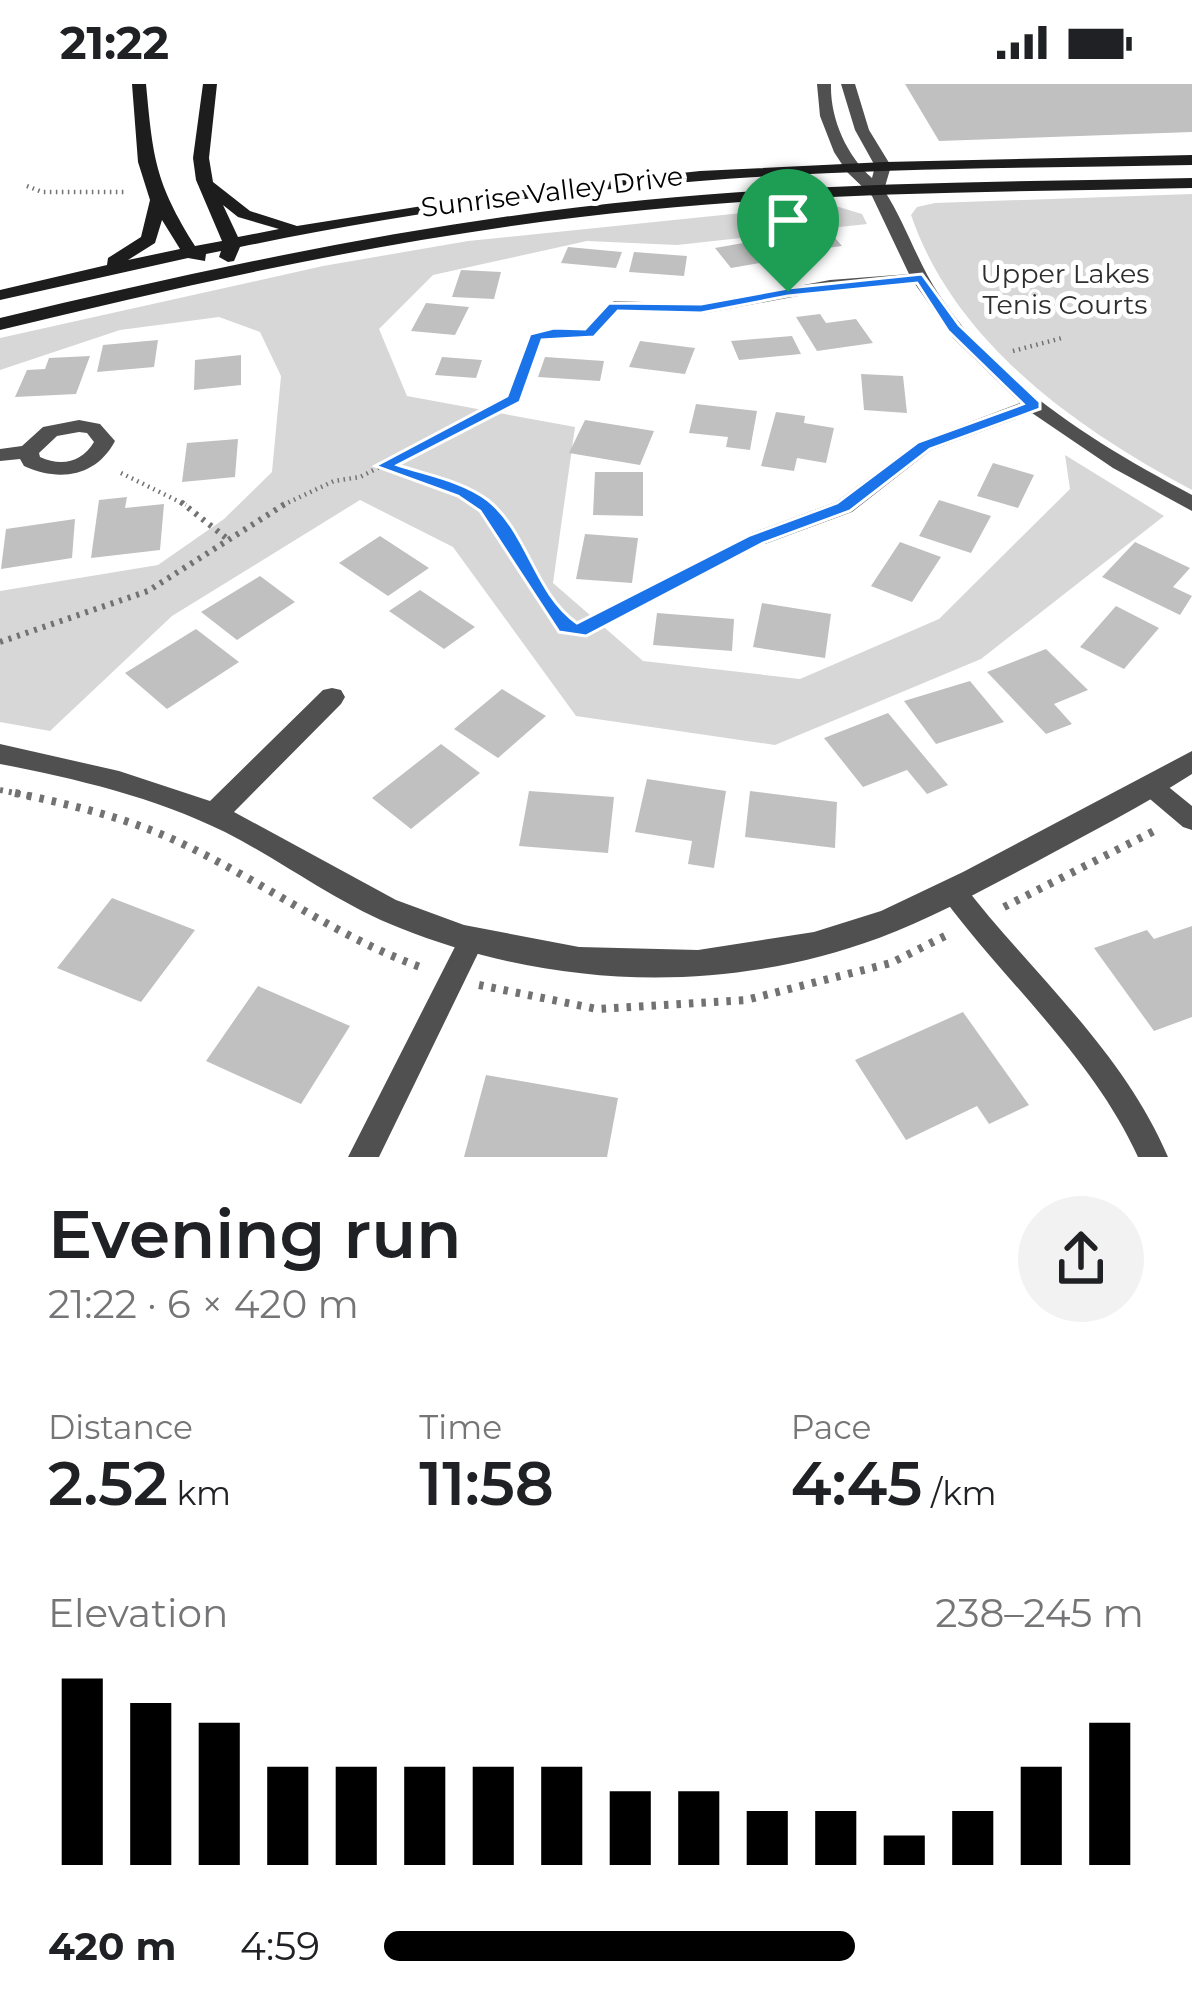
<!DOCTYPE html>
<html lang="en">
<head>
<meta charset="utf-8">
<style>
  body { margin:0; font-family:Montserrat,sans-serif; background:#f2f2f2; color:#202124; height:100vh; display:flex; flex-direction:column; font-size:45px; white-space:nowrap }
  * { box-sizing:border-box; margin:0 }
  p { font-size:39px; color:#757577 }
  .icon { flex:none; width:66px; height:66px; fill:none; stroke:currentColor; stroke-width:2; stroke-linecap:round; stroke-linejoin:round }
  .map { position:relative; height:1073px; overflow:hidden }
  .side { display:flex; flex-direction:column; background:#fff; flex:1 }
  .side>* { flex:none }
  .pin { position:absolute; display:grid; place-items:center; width:102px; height:102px; color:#fff; margin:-123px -51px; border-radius:50% 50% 50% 0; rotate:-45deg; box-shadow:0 0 12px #0007 }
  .pin .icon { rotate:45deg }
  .round { display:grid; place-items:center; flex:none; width:126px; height:126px; border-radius:63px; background:#f2f2f2 }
  .head { display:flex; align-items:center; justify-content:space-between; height:204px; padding:0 48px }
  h1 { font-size:66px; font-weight:600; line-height:90px }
  .stats { display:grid; grid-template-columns:repeat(3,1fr); gap:18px; height:204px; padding:12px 48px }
  .stats div { display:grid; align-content:center }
  .stats b { font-size:60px; font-weight:600 }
  .stats small { font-size:33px; font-weight:400 }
  .stats p { font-size:33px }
  .chart { height:336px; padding:24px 48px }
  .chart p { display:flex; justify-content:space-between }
  .chart svg { width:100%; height:216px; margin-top:12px; stroke:#000; stroke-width:6 }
  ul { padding:0 48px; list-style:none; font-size:39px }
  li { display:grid; grid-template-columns:192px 144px 1fr; align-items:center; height:90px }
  li i { height:30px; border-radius:15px; background:#000 }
  .status { display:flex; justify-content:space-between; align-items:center; height:84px; padding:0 60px; background:#fff; direction:ltr }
  .status svg { height:33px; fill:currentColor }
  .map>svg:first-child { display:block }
  .green { fill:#d7d7d7 }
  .building { fill:#c0c0c0 }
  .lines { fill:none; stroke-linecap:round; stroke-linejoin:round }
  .path-far2 { stroke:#727272; stroke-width:4.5; stroke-dasharray:1.5 4.5; stroke-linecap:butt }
  .path-far1 { stroke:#727272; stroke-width:6; stroke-dasharray:3 6; stroke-linecap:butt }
  .path { stroke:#727272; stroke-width:8; stroke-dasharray:4.5 8; stroke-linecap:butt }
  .lane { fill:#505050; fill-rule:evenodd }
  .street { fill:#505050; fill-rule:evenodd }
  .secondary { fill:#1d1d1d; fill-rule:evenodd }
  .route { fill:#1a73e8; stroke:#fff; stroke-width:3; fill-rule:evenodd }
  .labels { text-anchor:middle; stroke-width:10; stroke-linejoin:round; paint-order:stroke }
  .far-street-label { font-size:27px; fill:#000; stroke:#fff }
  .far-park-label { font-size:27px; fill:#2e2e2e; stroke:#fff }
</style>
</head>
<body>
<div class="status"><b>21:22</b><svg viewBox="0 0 49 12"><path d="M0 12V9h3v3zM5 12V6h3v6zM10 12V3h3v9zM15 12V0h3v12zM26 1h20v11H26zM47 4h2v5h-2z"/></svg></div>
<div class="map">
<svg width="1192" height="1073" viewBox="0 0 1192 1073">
  <rect width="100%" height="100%" fill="#fff"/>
  <path class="green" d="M1192,110V406C1077,345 955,259 911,131L917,123L935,119Z
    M829,120L862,130L867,140L677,161L587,157L433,191L379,245L407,312L575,343L553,499L643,577L800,595L939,535L1070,405L1065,371L1164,432L981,575L775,661L576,632L453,463L360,416L172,532L50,647L0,638V507L158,481L224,435L272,388L281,292L260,248L219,233L120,246L0,286V254L323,182L468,157Z"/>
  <path class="building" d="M905,0H1192V48L939,57Z
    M830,148L842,162L789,169L778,155Z
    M760,156L777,176L731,184L715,164Z
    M568,163L622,168L616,184L561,179Z
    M634,168L687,172L684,192L629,188Z
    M461,186L501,188L494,215L452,213Z
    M426,219L469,223L455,251L411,247Z
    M820,230L826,239L856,235L873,259L817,267L796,233Z
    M792,252L801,270L739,276L731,257Z
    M158,256L154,283L97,288L103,261Z
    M640,257L695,264L685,290L629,283Z
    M241,271V301L194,306L195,276Z
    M90,272L76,310L15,313L27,286L45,285L49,274Z
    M442,273L482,276L476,294L435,291Z
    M545,273L604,277L600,297L538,293Z
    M861,290L903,292L907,329L864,326Z
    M696,320L757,327L750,366L726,363L728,353L689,349Z
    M776,328L805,332L804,339L834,344L826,379L797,374L794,387L761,382Z
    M585,336L654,347L640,381L569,369Z
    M238,355L235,393L182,398L187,359Z
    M993,379L1034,391L1018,424L977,412Z
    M595,388H643V432L593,431Z
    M127,413L125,424L164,420L160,466L91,474L99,416Z
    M939,416L991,432L971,469L919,452Z
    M75,435L72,474L1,485L6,445Z
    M585,450L638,454L632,499L576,495Z
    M380,452L429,484L388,512L339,479Z
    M900,458L941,473L912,518L871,502Z
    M1135,458L1190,484L1173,503L1192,512L1180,531L1102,493Z
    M260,492L295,518L237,556L201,528Z
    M420,506L475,543L444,565L389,527Z
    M762,519L831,530L825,574L753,563Z
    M1116,522L1159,544L1124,585L1080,563Z
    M657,529L734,535L732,567L653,561Z
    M196,545L239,578L167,625L125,589Z
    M1046,565L1088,606L1054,620L1072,640L1046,650L987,588Z
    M970,597L1004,638L936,660L904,617Z
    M502,605L546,632L498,674L454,645Z
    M888,629L948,701L927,710L907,686L863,703L824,654Z
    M441,660L480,689L411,745L372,714Z
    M647,695L726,707L714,784L688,780L692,757L635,748Z
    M529,707L614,713L608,769L519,762Z
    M750,707L837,718L835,764L745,753Z
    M112,814L195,846L141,918L57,884Z
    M1192,842V933L1154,947L1094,864L1147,846L1154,855Z
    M258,902L350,942L301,1020L206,977Z
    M963,928L1029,1021L989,1040L977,1022L906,1056L855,976Z
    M486,991L618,1014L607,1073H464Z"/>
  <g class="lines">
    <path class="path-far2" d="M27,102L42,108H126
      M1013,267L1062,254
      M383,382L447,402L482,421
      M121,389L186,421
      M283,421L334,397L360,393L514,315L536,253L554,248L589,249L597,240"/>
    <path class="path-far1" d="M181,418L230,457
      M479,418C520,457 527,519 579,547L733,468
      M0,558L148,507L288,418
      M0,706L30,712"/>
    <path class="path" d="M15,709C73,721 132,735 185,761C267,800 339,855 426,885
      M1004,823L1158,745
      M479,901L597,925L746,916L891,879L949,850"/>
    <path class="lane" d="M1152,694L1160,696L1192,722V746L1183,743L1144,710L1140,703L1144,696Z
      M953,796L962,799C1032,890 1122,965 1168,1073H1138C1093,974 1008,901 944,815L940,807L944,799Z
      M471,846L480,849L484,857L379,1073H348L462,849Z"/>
    <path class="street" d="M817,0H831C830,34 846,71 872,94L875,82L855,46L841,0H855L869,46L891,82L884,106C906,140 918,180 940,212C1000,302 1098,361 1192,411V427L1113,384L1032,329L931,366L852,428L765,460H749L746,455L749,450L836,418L917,358L1020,319L953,254L915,200L830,206L701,230L614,227L605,222L614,217L701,220L830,196L909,190L872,112L847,88L834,68L820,32Z
      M79,336L100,340L115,357C96,393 59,398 24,382L20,375L0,377V365L22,362L43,343ZM79,348L87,349L94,358C82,378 62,383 40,373L39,369L57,352Z
      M332,604L341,606L345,613L341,620L234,728L396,816L464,841L579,863L698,866L814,848L881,827L963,788L1192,667V690C1141,723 1087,750 1034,779C983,806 932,834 879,854C724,911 553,905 400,844C338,820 284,778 225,748C154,713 77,695 0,680V660L119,687L210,717L323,606Z"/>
    <path class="secondary" d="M132,0H146C153,74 155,98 195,162L222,157L196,96L193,74L203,0H217L209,74L213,98L250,127L297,142L523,106L700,87L885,78L1192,71V81C1028,84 863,84 700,97C545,109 391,132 240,163L234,177L228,178L219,173L221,167L206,170L205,177L188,174L0,216V206L107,181L108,174L141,153L150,116L138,78ZM223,121L238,133L279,145L238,153ZM162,136L180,165L128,176L155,159Z
      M1192,94V104C1010,108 827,108 645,126C427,147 213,194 0,246V234C213,183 427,137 645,116C827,98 1010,98 1192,94Z"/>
  </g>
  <path class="route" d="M922,190L959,241L1040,318V325L930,365L850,427L763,459L586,552L559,548L480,427L458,412L375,382L507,312L530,250L554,244L585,245L609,219L701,220L788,204ZM917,199L948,247L1023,320L918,358L837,419L750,451L577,539C535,510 528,448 488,416C463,397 428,391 398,381L520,318L542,256L594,253L618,227L701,229L788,212Z"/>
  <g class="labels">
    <g class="far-street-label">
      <text transform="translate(552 108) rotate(-7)" y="9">Sunrise Valley Drive</text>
    </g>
    <g class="far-park-label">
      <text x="1065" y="199">Upper Lakes<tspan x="1065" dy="31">Tenis Courts</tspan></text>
    </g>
  </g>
</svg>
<div class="pin" style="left:788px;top:208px;background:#1e9e55"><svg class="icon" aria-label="arrive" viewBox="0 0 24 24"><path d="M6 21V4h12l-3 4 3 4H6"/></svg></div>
</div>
<section class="side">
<div class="head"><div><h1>Evening run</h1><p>21:22 · 6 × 420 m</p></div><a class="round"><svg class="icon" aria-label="share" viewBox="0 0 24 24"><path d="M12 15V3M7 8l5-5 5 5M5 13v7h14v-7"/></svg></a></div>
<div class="stats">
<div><p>Distance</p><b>2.52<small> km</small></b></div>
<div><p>Time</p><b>11:58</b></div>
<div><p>Pace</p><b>4:45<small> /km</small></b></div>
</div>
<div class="chart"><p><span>Elevation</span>238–245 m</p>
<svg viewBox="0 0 160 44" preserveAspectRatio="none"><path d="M5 44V6M15 44V11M25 44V15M35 44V24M45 44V24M55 44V24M65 44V24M75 44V24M85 44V29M95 44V29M105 44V33M115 44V33M125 44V38M135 44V33M145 44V24M155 44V15"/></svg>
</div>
<ul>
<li><b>420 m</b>4:59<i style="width:62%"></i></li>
</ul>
</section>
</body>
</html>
